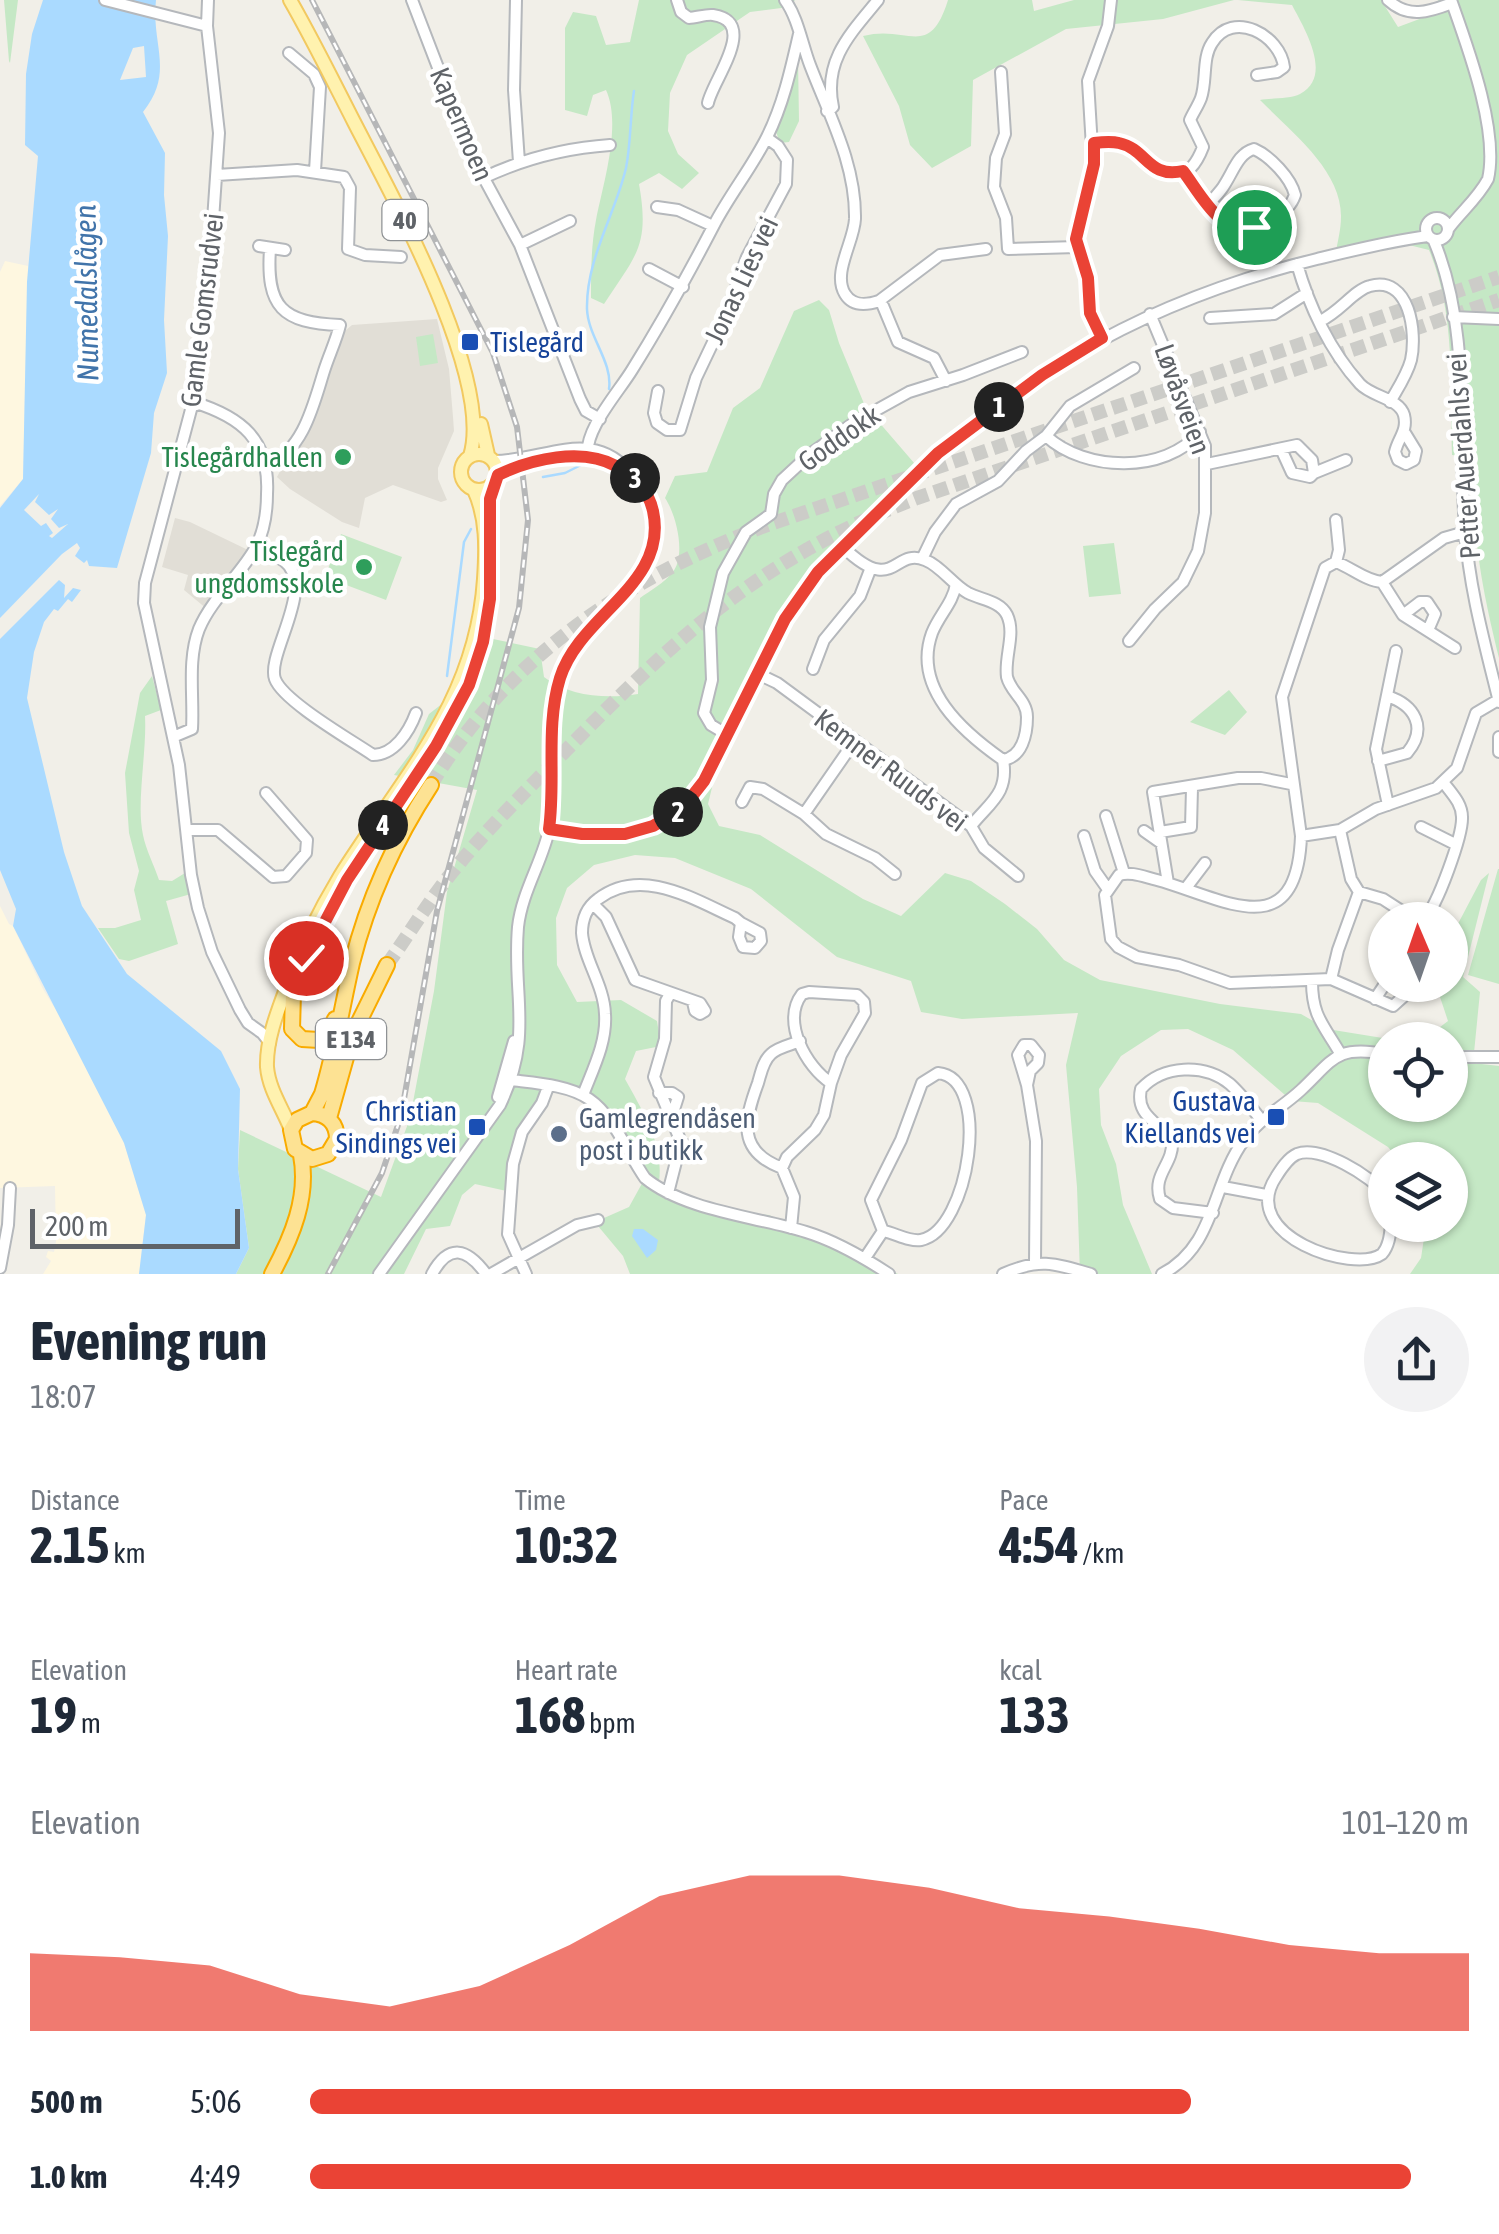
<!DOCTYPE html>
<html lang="en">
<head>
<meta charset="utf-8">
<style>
  body { margin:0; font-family:"Asap Condensed",sans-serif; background:#f2f2f3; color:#1f2937; height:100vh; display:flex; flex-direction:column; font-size:38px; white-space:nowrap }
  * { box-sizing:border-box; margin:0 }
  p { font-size:32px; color:#747a83 }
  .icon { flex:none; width:55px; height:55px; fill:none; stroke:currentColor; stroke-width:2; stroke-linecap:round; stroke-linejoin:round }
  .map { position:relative; height:1274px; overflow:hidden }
  .side { display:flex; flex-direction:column; background:#fff; flex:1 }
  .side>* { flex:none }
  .needle { width:65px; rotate:358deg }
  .controls { position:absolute; left:1368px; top:902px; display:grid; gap:20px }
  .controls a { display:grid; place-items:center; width:100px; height:100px; border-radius:50%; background:#fff; box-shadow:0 2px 8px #0004; font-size:50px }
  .scale { position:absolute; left:30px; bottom:25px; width:210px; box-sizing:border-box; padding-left:10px; border:5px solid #5f6368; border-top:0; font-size:28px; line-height:35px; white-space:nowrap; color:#5f6368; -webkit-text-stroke:8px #fff; paint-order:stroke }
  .pin { position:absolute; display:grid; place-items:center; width:85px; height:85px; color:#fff; margin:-42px; border:5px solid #fff; border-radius:50%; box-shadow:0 2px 10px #0007 }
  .km { position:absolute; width:50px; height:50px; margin:-25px; border-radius:50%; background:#222; color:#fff; font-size:28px; line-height:50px; text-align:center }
  .round { display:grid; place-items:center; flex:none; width:105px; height:105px; border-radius:52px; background:#f2f2f3 }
  .headline { display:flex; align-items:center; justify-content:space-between; height:170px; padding:0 30px }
  h1 { font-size:55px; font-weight:700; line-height:75px }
  .metrics { display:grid; grid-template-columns:repeat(3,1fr); gap:15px; height:170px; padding:10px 30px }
  .metrics div { display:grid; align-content:center }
  .metrics b { font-size:50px; font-weight:700 }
  .metrics small { font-size:28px; font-weight:400 }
  .metrics p { font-size:28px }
  .chart { height:280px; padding:20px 30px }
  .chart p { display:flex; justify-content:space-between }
  .chart svg { width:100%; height:180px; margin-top:10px; fill:#ea4335; opacity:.7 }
  ul { padding:0 30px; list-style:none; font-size:32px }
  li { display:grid; grid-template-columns:160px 120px 1fr; align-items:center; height:75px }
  li i { height:25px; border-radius:12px; background:#ea4335 }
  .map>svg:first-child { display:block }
  .commercial { fill:#fef7e0 }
  .education { fill:#e1ded6 }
  .green { fill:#c5e8c5 }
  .water { fill:#aadaff; fill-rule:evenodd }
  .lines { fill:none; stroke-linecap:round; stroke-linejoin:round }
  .stream { stroke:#aadaff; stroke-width:2.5 }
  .highway-tunnel { stroke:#ccccc8; stroke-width:14; stroke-dasharray:14 7; stroke-linecap:butt }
  .minor-casing { stroke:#b5b8bc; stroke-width:14 }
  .major-casing { stroke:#f2c960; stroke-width:16 }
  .highway-casing { stroke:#f9ab00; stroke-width:18 }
  .minor { stroke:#fff; stroke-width:10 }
  .major { stroke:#fff2af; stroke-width:12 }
  .highway { stroke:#fde293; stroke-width:14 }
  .rail-casing { stroke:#b6b7b8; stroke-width:6 }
  .rail { stroke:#fff; stroke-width:2.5; stroke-dasharray:8; stroke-linecap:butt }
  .route-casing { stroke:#fff; stroke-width:20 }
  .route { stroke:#ea4335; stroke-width:12 }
  .transit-dot { fill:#1a4fb4; stroke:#fff; stroke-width:4 }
  .leisure-dot { fill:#2e9e5b; stroke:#fff; stroke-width:4 }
  .service-dot { fill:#5c6f8a; stroke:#fff; stroke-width:4 }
  .labels { text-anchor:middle; stroke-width:9; stroke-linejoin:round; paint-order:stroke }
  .shield { fill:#fff; stroke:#8f9295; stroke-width:2.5 }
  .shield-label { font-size:25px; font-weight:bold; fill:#5f6368 }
  .street-label { font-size:28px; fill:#5f6368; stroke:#fff }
  .transit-label { font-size:28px; fill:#164399; stroke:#fff; text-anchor:end }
  .leisure-label { font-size:28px; fill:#27864d; stroke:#fff; text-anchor:end }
  .service-label { font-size:28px; fill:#4e5e75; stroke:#fff; text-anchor:start }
  .water-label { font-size:30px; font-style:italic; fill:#4174aa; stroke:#fff }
</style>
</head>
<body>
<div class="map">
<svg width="1499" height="1274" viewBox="0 0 1499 1274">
  <rect width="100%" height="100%" fill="#f1efe8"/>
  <path class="commercial" d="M5,261L28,266L23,479L0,506V272Z
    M0,906L9,924L13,926L43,989L64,1023L121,1133L146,1215L139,1274H43L51,1261L46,1257L48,1251L54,1252L56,1242L55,1186L0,1188Z"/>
  <path class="education" d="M437,319L449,369L453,417L454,431L438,468V479L447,500L441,502L393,485L365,498L359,528L342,522L290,489L277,477L290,452L316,415L340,335L352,325Z
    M175,518L190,522L248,550L207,609L184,590L188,575L162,567Z"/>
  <path class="green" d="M4,0H18L10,63L9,61Z
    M639,0H795L789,7L750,12L687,55L670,93L668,131L678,154L699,173L682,189L659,173L639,184C650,246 636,255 604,304L591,298C591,272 591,246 596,220C603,184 622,125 606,90L593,95L587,116L565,110V28L573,12L596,16L606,45L630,42Z
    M948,0H1032L1034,11L1074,0H1234L1163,19L1066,29L973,80L971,146L932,168L910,145L899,106L863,36C908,24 929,61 948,0Z
    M1238,0H1381L1398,27L1441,11L1438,0H1499V658C1484,597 1467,520 1478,458L1452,455C1450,386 1456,315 1429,250L1405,244L1335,257C1337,244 1341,230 1341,217C1342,170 1290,131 1260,100C1271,98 1291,99 1300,94C1334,76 1304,28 1292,5Z
    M798,59L799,121L789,142L780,143L775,129Z
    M819,300L829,310L839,343L865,406L921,471L865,527L792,621L717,767L708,804L719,826L760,835L863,899L901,916L945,873L971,881L1005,904L1037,929L1064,960L1100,980L1220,1004L1301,1014L1327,1029L1395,1040H1385V1105H1450V1040H1423L1448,1021L1436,985H1450V939L1481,880L1489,873L1463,977L1480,992L1473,1063L1499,1066V1274H1410L1421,1258L1426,1225H1450V1160H1399L1388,1147L1318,1103L1292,1101L1233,1050L1188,1029L1161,1030L1121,1056L1099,1089L1101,1125L1116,1164L1123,1205L1152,1274H1080L1077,1187L1066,1065L1078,1013L962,1019L921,1012L911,981L837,957L751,889L675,858L635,855L594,865L567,888L556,918L557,965L577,1002L621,1000L657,1021L661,1046L636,1051L625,1079C643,1112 664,1144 659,1182L689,1198L728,1212L769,1215L898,1274H630L623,1256L598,1226L604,1218L629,1207L645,1178C623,1154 609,1113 579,1097C571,1092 558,1091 548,1088L523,1138L511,1192L475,1184L462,1195L450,1226L426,1229L404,1274H236L249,1248L238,1169L240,1130L381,1197L410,1118L434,991L447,892L477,790L394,775L413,750L429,714L484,671L493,639L540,649L544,677C570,697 607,699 638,694L640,598C651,590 664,583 672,573C687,556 676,514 665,498L675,476L707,472L733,408L760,388L794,311Z
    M433,334L438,363L420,366L416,337Z
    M341,534L402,557L386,600L325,577Z
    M1114,543L1121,594L1089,597L1083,546Z
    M152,676L161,710L145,716C147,752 136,803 143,835C146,850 154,865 159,880L172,881L185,873L191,894L166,901L178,944L129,961L119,959L98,928H115L141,920L134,890L139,871L129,833L125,773L140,693Z
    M1229,690L1247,712L1225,735L1190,722Z
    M1498,869H1499V984L1468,975Z"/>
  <path class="water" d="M43,0H156C151,45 175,72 143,112L165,153L164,195L168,236L164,320L167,373L154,413L151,453L117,568L89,566L87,560L84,563L75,556L80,548L77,543L62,554L0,618V508L23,479L27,282L38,156L25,145L26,74L32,34ZM144,46L146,77L120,80L133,48ZM39,494L35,502L49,515L58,509L51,519L59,528L68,524L52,538L49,536L53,533L46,523L41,526L24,510Z
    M59,580L65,585L64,598L73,588L81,590L72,602L68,599L58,611L54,609L44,622L34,652L27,698L64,852L82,906L127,974L221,1051L240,1089L238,1169L249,1248L236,1274H139L146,1215L124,1143L13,926L16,909L0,870V639Z
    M634,1229H643L658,1240L656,1250L647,1258L632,1236Z"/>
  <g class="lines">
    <path class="stream" d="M609,389C613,362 588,337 587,309C586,259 615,215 626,168C631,143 630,116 634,91
      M543,477L565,473L583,464
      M447,676L464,542L471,529"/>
    <path class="highway-tunnel" d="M431,785C509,654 633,574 773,523L1499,277
      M387,965C409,934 429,901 453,871C491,824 535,782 578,738C688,626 768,556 917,498L1499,300"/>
    <defs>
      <path id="minor" d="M105,0L207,26
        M208,0L207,26L219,133L211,249L193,402L145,583L144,603L179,765L191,875L198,908L212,952L240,1010L248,1023L262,1033L270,1043
        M412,0L472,156L520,245L580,399L586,411L600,419
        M516,0L514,90L519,162
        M677,0L681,12L689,18C696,18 706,14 713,15C760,22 712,81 708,103
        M785,0C798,18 802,44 810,65C829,115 856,164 855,219C854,242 832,273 845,294C853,307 867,305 879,301L940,255L986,249
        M1388,0C1408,19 1429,12 1452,3
        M289,53L314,74L320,87L315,171
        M1001,72L1005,134L996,158L994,187L1006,218L1008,249L1077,247
        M827,111L833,107C823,61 850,34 878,0
        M1094,143C1105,142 1116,140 1126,146C1152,159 1182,202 1203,147L1190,120C1193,113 1198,106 1201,98C1207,81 1202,58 1212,43C1233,9 1280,35 1284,67L1277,72L1257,75
        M1183,171C1199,192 1213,219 1238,230C1259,229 1288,216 1295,195C1291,178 1270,156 1254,149C1232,155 1232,186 1208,203
        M217,175L297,170L344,177L350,188L348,249L365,255L401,257
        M483,178C523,159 566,148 610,145
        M657,207L678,210L713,226
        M1426 229a11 11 0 1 1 22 0a11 11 0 1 1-22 0Z
        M1449,228C1461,212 1478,198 1488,179C1499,131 1468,48 1451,0
        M1434,241C1471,329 1458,435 1465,529C1469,588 1485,645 1499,702
        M520,245L570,221
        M259,246L285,250
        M1297,264C1309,306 1330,351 1360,384C1372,397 1399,398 1404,415C1408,431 1398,438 1395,452L1398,460L1406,464L1414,460L1416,451L1405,433
        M649,269L683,287
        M883,306L898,342L934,358L946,381
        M1453,317L1499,319
        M1210,318L1274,314L1307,293
        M1320,321C1340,312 1354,290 1370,286C1410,275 1417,333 1411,360C1407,375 1398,388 1390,402
        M1103,338L1090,313L1088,282L1076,239L1093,164L1088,81L1108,26L1111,0
        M658,391L654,413L657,423L667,430H680L696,378L726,315L747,257L786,184L787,160L778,146L767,138
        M1046,436C1085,472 1165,474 1200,432
        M588,457C583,431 618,393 632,370C662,322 689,273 715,223C731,193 752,167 767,137C783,105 791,69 799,34
        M1207,464L1297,445L1312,460L1314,473L1310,477L1292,473L1281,449
        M268,466C304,448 313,406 324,371C329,355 336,341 340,325C282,323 266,307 270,249
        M1314,473L1346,460
        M498,475C544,454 586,449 630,475
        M1465,532L1444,538L1382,582C1366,581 1352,568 1336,562L1325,568L1282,697L1301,836L1340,830L1376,809L1436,788L1457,768L1476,713L1498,700
        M843,547C895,597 893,547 925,560C941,566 953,585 968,593C982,600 1000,601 1007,615C1016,634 1004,657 1007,677C1011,693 1027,700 1027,717C1027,735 1022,757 1003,760
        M255,548C264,552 276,555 284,561C317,586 266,654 275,679C283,701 351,740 373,755C394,755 409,732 416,713
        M922,559L935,532L956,504L998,481L1026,451L1046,436L1070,406L1134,368
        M1336,562L1339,550L1336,520
        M1382,582L1403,615L1455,648
        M956,584C953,603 939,615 932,633C912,688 963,732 1003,760C1009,794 989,803 971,826
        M1403,615L1420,602H1427L1435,614L1429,628
        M1129,641L1155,609L1183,582L1198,551L1205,513V446L1150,314
        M813,669L824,640L860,596L870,570
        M756,673L777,683L971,826L984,848L1018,876
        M726,734L711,725L704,713L712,680L710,627L723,573L746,532L771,514L774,494L782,480L809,455L855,422L909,392L963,375L1022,352
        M173,737L192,729C194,697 187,660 199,629C212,598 240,576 256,547C264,531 267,511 267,494C270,440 242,417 193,402
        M1499,737V752
        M1378,761L1407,753C1428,728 1415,705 1387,696
        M742,802L750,787L763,789L804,814L826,834L875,858L895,874
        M1388,805L1376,749L1396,651
        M804,814L854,742
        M1106,816L1124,873
        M1421,827L1455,844
        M549,829C592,838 644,840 679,811C703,791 714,761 726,734C748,689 768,642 796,600C817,569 847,544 873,517C1002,384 1136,303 1317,259C1354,250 1390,241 1428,236
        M187,830H218L273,877L286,876L306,853L307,840L266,793
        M1340,830L1351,879L1359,892L1383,899L1414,919H1424C1437,907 1463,835 1462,817C1462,803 1451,793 1444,783
        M1144,831L1161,843
        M1160,832L1191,827L1192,788
        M1084,836L1095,871L1107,888
        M1301,836C1297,948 1223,898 1157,880C1144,877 1131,871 1119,875L1105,895L1111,939L1118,947L1137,957L1179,965L1230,983L1331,979L1393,1006L1403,997L1399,985
        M1168,883L1153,792L1238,778H1261L1291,784
        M1186,888L1205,863
        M593,904L606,917L635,980L700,1003L705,1011L700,1014L695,1011L693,1002
        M1331,979L1338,950L1359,892
        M1312,981C1312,1016 1323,1024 1340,1053
        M1375,999L1385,984
        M1450,1060L1466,1057H1499
        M938,1073C993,1078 969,1231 921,1240C909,1242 895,1233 883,1231L871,1200L901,1140L922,1083Z
        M506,1076L511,1080C535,1083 569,1085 589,1099C614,1116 628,1154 645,1178C685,1211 758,1217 806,1232C836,1241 863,1257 889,1274
        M1027,1085L1030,1071L1038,1063L1039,1055L1031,1045H1024L1018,1055L1027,1085L1036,1141L1035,1262
        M659,1093H672L678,1097L671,1119
        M583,1095C593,1069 607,1042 605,1014C604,985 584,960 582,933C582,919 587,907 598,899C641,866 693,899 735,918L741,923L739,937L743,947L755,948L761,941L760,933L741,923
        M498,1097L514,1041
        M681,1142L696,1152
        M782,1168C737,1151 744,1121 758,1083C761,1073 763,1061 771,1054C778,1047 791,1045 800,1041
        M1223,1187L1266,1195
        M668,1193L681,1142L654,1077L665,1039L666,1001L670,994
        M1385,1195C1372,1176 1320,1145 1297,1154C1288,1158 1281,1169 1276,1177C1237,1236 1354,1274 1382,1254C1389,1246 1390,1235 1391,1225
        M1213,1213L1173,1208L1160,1199C1152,1174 1174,1164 1172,1141C1159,1122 1135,1116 1141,1089C1163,1065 1204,1063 1230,1084C1242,1095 1252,1108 1262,1121
        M791,1228L794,1197L782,1168L787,1157L815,1130L824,1115L831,1083L841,1055L865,1013L864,1002L857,995L809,992L802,994C781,1021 806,1067 831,1083
        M865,1258L883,1231
        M0,1268L8,1225L10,1188
        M379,1274L500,1105C534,1034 512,997 518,927C522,891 543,861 550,826C557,783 547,739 555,697C561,672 571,649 588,629C619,591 672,561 650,503C647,493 641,485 634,477C594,425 548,460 495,461
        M432,1274C449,1243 467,1248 486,1274
        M491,1274L577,1225L598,1220
        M526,1274L508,1234L513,1164L522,1132L542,1103L548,1087
        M1003,1274C1039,1258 1054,1263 1091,1274
        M1162,1274C1216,1246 1211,1185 1244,1140C1259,1119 1283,1107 1301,1090C1334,1059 1336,1045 1385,1054"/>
      <path id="major" d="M290,0C313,40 333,81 354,122C391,194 494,379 470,456
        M481,424L488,455
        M461 472a18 18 0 1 1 36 0a18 18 0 1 1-36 0Z
        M491,523L492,485
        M291,1130C283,1109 269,1090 267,1067C266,1040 278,1010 287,986C301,947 319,911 340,876C402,777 476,702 484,579C486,549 487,518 474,490"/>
      <path id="highway" d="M293,993L292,1029L302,1039L319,1040L328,1034L335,1019
        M312,1113C328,1114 337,1124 337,1139L328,1154L312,1159L295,1149L291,1130L297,1120L312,1113L322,1094C335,1051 342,1007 352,963C368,899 395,840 431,785
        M329,1118L352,1036L387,965
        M272,1274C292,1237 309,1197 301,1155"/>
    </defs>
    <use href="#minor" class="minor-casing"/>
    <use href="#major" class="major-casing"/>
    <use href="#highway" class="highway-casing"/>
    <use href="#minor" class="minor"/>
    <use href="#major" class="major"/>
    <use href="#highway" class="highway"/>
    <defs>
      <path id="rail" d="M312,0L493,353L517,427L528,520L519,608L437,911L401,1116L382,1173L328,1274"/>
    </defs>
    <use href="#rail" class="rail-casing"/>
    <use href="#rail" class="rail"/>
  </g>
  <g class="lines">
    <defs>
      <path id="route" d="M306,958L347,880L436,746L469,685L483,642L490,599V499L498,475C531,459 582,447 616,466C635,477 648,489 653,511C669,584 580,614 560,678C545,727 556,779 549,829L582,834H625L653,826L682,809L704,781L785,619L818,572L938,453L1042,375L1102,338L1090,313L1088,278L1076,239L1094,164V143C1102,142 1111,141 1119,143C1147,149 1148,179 1183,171C1200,193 1221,237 1254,227"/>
    </defs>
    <use href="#route" class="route-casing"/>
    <use href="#route" class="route"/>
  </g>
  <g class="transit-dot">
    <rect x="460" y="332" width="20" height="20" rx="5"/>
    <rect x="1266" y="1107" width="20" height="20" rx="5"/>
    <rect x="467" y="1117" width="20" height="20" rx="5"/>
  </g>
  <g class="leisure-dot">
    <circle cx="343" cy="457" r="10"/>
    <circle cx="364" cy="567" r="10"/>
  </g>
  <circle class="service-dot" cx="559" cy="1134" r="10"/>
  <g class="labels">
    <g class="shield">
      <rect x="382.5" y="200" width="45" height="40" rx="8"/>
      <rect x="316" y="1019" width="70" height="40" rx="8"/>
    </g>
    <g class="shield-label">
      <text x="405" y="229">40</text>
      <text x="351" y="1048">E 134</text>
    </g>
    <g class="street-label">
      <text transform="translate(462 124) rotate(67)" y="10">Kapermoen</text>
      <text transform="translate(741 280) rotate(-65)" y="10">Jonas Lies vei</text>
      <text transform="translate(202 310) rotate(-83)" y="10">Gamle Gomsrudvei</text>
      <text transform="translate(1183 399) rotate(70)" y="10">Løvåsveien</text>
      <text transform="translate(839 438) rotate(-35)" y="10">Goddokk</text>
      <text transform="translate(1463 456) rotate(-94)" y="10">Petter Auerdahls vei</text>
      <text transform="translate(891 770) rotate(37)" y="10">Kemner Ruuds vei</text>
    </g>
    <g class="transit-label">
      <text x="490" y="352" text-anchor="start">Tislegård</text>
      <text x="1256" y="1111">Gustava<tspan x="1256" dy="32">Kiellands vei</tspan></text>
      <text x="457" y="1121">Christian<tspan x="457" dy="32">Sindings vei</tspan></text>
    </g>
    <g class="leisure-label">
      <text x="323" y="467">Tislegårdhallen</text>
      <text x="344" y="561">Tislegård<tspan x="344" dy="32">ungdomsskole</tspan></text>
    </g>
    <g class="service-label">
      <text x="579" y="1128">Gamlegrendåsen<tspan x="579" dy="32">post i butikk</tspan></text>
    </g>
    <g class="water-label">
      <text transform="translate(87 293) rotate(-91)" y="10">Numedalslågen</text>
    </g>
  </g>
</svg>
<div class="controls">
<a><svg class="needle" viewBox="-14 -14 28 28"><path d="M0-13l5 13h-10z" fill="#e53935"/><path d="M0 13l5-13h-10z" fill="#747a83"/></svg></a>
<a><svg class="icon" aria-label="locate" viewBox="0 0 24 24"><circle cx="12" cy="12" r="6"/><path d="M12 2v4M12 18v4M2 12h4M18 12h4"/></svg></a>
<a><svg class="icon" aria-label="layers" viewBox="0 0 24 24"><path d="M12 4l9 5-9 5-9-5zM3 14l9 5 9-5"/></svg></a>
</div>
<div class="scale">200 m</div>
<div class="pin" style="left:1254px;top:227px;background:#1e9e55"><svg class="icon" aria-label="arrive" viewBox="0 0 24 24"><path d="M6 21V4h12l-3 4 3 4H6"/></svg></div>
<div class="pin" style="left:306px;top:958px;background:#d93025"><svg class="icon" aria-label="check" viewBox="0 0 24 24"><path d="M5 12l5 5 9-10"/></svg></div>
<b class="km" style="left:999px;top:407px">1</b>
<b class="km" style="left:678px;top:812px">2</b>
<b class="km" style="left:635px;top:478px">3</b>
<b class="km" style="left:383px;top:825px">4</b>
</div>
<section class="side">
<div class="headline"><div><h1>Evening run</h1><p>18:07</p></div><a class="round"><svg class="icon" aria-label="share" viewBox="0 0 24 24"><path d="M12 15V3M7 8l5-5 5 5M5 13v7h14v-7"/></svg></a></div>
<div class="metrics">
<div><p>Distance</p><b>2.15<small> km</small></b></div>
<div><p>Time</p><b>10:32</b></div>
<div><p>Pace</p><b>4:54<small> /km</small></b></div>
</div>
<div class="metrics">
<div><p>Elevation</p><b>19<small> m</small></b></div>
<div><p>Heart rate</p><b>168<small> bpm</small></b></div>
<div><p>kcal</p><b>133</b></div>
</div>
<div class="chart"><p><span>Elevation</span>101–120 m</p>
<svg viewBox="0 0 160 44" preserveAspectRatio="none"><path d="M0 44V25L10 26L20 28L30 35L40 38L50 33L60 23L70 11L80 6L90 6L100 9L110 14L120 16L130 19L140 23L150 25L160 25V44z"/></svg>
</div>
<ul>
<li><b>500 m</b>5:06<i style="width:76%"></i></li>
<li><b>1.0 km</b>4:49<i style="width:95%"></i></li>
</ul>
</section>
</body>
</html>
